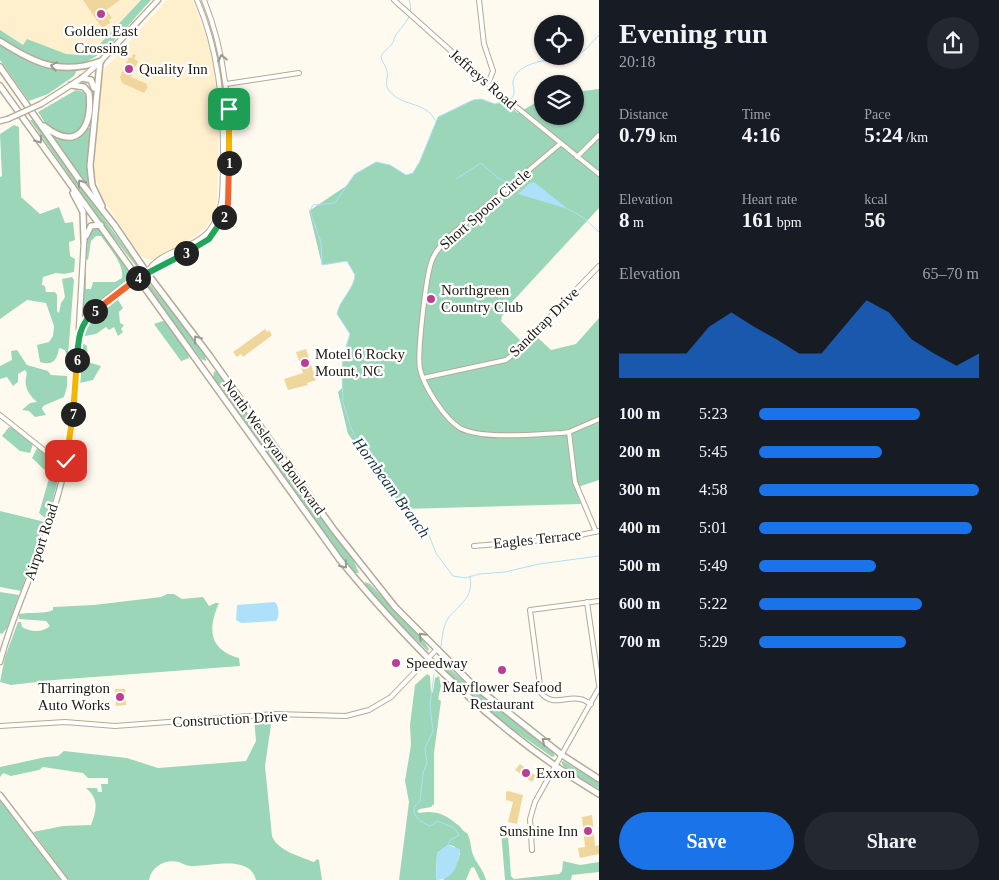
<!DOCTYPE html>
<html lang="en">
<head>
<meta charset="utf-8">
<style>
  body { margin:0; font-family:Georgia,serif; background:#242831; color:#f1f3f6; height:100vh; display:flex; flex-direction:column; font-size:19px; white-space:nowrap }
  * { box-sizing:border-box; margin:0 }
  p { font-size:16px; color:#9ea1a6 }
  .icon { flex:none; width:28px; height:28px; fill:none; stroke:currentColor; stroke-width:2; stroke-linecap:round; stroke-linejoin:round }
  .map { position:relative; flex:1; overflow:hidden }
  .side { display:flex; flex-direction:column; background:#171b24; width:400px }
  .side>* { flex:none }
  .fabs { position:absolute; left:534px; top:15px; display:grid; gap:10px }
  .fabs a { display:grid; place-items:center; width:50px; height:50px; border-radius:50%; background:#171b24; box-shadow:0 1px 4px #0004; font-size:25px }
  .pin { position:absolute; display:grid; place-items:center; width:42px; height:42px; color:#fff; margin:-21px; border-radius:10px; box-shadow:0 2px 8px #0006 }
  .km { position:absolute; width:25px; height:25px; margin:-12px; border-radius:50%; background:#222; color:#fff; font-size:14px; line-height:25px; text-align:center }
  .round { display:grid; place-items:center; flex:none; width:52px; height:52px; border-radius:26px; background:#242831 }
  .summary { display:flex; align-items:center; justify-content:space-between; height:85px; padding:0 20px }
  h1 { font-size:28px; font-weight:700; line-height:38px }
  .stats { display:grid; grid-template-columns:repeat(3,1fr); gap:8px; height:85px; padding:5px 20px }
  .stats div { display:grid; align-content:center }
  .stats b { font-size:21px; font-weight:700 }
  .stats small { font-size:14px; font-weight:400 }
  .stats p { font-size:14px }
  .chart { height:140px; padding:10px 20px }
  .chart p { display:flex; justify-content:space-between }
  .chart svg { width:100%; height:90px; margin-top:5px; fill:#1a73e8; opacity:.7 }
  .primary-button { display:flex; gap:10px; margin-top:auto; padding:10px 20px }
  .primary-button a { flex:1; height:58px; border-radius:30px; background:#1a73e8; color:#fff; font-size:20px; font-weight:700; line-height:58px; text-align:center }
  .primary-button a+a { background:#242831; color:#f1f3f6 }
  ul { padding:0 20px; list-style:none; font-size:16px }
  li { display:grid; grid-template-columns:80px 60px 1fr; align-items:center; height:38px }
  li i { height:12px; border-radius:6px; background:#1a73e8 }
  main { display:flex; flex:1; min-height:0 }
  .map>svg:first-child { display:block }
  .built { fill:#feefcd }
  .green { fill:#9cd6b9 }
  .water { fill:#ade0f9 }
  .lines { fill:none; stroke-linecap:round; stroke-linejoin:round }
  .stream { stroke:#ade0f9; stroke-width:1 }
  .building { fill:#efd69c }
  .minor-casing { stroke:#b5aa91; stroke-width:6 }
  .major-casing { stroke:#b5aa91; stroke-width:7 }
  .highway-casing { stroke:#b5aa91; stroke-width:8 }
  .minor { stroke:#fff; stroke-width:4 }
  .major { stroke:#fff; stroke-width:4.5 }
  .highway { stroke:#fff; stroke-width:5 }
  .major-bridge-casing { stroke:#b5aa91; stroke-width:7; stroke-linecap:butt }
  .major-bridge { stroke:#fff; stroke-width:4.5 }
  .oneway { stroke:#9a9893 }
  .split-1-casing { stroke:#fff; stroke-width:10 }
  .split-2-casing { stroke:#fff; stroke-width:10 }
  .split-3-casing { stroke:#fff; stroke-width:10 }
  .split-4-casing { stroke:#fff; stroke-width:10 }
  .split-5-casing { stroke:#fff; stroke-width:10 }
  .split-6-casing { stroke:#fff; stroke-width:10 }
  .split-7-casing { stroke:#fff; stroke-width:10 }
  .split-8-casing { stroke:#fff; stroke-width:10 }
  .split-1 { stroke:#f5b400; stroke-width:6 }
  .split-2 { stroke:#f0652b; stroke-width:6 }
  .split-3 { stroke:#22a559; stroke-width:6 }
  .split-4 { stroke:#22a559; stroke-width:6 }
  .split-5 { stroke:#f0652b; stroke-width:6 }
  .split-6 { stroke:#22a559; stroke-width:6 }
  .split-7 { stroke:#f5b400; stroke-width:6 }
  .split-8 { stroke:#f5b400; stroke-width:6 }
  .poi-dot { fill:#ba3f92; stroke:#fff; stroke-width:2 }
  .labels { text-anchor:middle; stroke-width:4.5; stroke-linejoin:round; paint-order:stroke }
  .poi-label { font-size:15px; fill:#1e1a10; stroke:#fff; text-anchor:start }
  .street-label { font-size:15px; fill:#1e1a10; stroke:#fff }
  .water-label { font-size:16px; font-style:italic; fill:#163542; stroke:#fff }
</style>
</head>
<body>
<main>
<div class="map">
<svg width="599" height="880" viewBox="0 0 599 880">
  <rect width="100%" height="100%" fill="#fffaef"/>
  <path class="built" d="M0,0H151L101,53L90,61L0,39Z
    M167,0H193L207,39L216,74L219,125L217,201L213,217L204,229L190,240L153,260L147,259L141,256L117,221L101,195L94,173L100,74Z"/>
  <path class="green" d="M141,0H151C94,63 84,89 0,39V30L23,45L27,39L66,54L80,55L99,45Z
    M0,43C24,57 47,72 76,70V72L74,76L48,94L29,101L0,60Z
    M599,89V208L513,301L502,316L501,321L526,346L536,336L551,350L576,344L599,318V480L575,488L581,504L404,509L348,434L338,392L342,388V361L350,334L337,314C339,300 353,290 355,275L347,261L322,265L309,211L346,186L356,173L376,162L390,165L406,175L413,173L420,161L438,117L473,100L481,99L495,104L504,102L518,113L542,99V116H575V92Z
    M76,90L83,92L87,98C87,105 88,114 85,121C79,140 58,136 47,125C43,121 42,117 38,112Z
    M30,120H33L136,263L139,270L103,224Z
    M14,125L19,127V131L21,197L40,214L59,207L65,223L73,222L75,240L69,242L70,256L75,259L74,272L64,274L56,273L43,277L42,285L45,286L46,292H55L57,295V311L59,313L61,303L65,297L62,279L72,277L74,280L68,355L67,357L65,350L59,348C57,360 53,366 40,362L37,345L49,342L53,336L54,326L46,303L27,300L0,319V177L2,176L0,134Z
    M88,128H91L88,173L90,188L48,133C62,141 79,144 88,128Z
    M93,228H100L127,266C128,270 130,274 128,278C125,284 93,309 87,312L82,308L86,264V289H91L93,282H115L122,278C124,263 109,248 101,236H96L91,241L88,260L86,259L88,237Z
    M148,282L205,353L206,361L201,359L154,297L148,288Z
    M115,300H118L123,308L119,312L120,323L124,325L121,329L123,332L118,336L114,327L109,330L106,327L96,334L85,336L83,334C88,318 102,309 115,300Z
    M163,321L167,323L188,353L189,358L179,362L181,361L154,324Z
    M84,344L87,346L88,362L101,366L93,380L80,383L78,379L81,346Z
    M17,350L27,365L48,371L51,375L67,376V387L64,397L43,406L42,409L46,415L35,417L29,411L22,410L30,403L37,402C28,394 23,386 27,373L25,370L18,374V382L13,386L7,377L0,379V366L12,360L11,351Z
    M214,371L218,373L354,561L359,573H355L334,547L217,384L213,378Z
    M9,427L13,428L33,444L30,453L20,451L2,436Z
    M37,448H39L58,468V480L48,517L45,518L39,513L50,475L32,458Z
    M0,511L45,522L21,591L0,587Z
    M365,582L370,584L422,638L429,649L428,651L390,616L366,588Z
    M0,592L19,595L7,628L2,634L0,633Z
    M167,594H174L182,599L203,597L209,606L215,603H219C208,628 208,649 239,658L240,666L54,680L11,685L0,682L5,657L18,622H21L22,627C31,632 42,633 50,626L46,621L19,619V614C30,612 46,614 53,610V607L94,605L161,597Z
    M439,659L475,691L550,748L555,756L552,757C517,732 460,696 437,661Z
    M427,674L430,676L431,693L433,692L435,678L439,676L441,686L438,699L441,701L434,753V804L431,807L420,809L417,811L419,813C435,810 445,814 458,825C462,828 462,831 467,833C472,842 470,849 474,857C478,865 484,871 486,880H480L474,867L471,868L466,880H443L458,861L460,853L454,846L448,845L437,853L436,880H399L409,802L405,781L411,745L410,725L415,685Z
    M272,718L265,766L272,836C278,851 299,856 314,862L317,859L319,860L322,880H256C250,855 212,866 194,866C188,867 184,864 179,862C165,859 152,866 149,880H69L33,832L63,826L91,825C97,809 99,799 86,788H97L98,792H102L101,784H108V778H88L83,773L43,767L39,770L11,776L3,773L0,777V767L46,757L58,756L64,751L127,758L158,768L246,761L256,741L254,719Z
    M563,761L599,783V789L565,769L561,762Z
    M0,798L63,880H0Z
    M501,831L507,832L508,835L511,876L514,879L559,874L562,871L563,861L580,865L599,862V872L572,875L571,880H505Z"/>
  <path class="water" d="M534,182L568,209L518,194L530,183Z
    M275,602C279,606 280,616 276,621L241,623L236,620L237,605Z
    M447,845L460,849C458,865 454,880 436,880L437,853Z"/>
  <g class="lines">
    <path class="stream" d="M409,0C415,16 404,23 396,35C394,38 394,42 391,45C387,50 383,51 381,57C382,62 386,66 387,71C389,78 384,83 388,89C401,108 425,100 435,120
      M575,56L585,50L599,35
      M510,100C517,93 513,89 513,82C515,61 555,59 571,56
      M506,101L495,104L481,99L473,100L438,117L420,161L413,173L406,175L390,165L376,162L354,175L335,203L313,205L310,211L321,242L322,265L347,261L355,275C354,291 339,300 337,314L350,334L343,356L342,374L343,402L351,428L356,439L391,487L427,530L436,553L453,576L465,578L479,574L505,572L539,564L599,556
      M456,179L481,163L498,178L521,190
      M568,209L584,218L599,232
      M441,647C442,638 443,625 449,617C460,604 474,597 470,577
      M434,674L430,706L433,731L425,748L427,763L423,773L420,801L414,807C413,818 421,822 430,826L438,821L454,828L459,835L450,840L448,847"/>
  </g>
  <path class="building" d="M83,0H120L106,10L112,18L109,20L110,23L102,28Z
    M133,54L136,55L134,59L138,61L131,77L147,84L146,86L148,87L144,93L122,83L120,77L129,57L132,58Z
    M265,329L267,332L269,330L272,335L270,337L243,357L241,354L237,357L233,352Z
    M306,349L316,380L307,383L308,385L288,390L284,379L303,373L296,352Z
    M115,689H125L126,705L116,706Z
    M520,764L536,776L532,782L515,770Z
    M508,791L523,795L517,824L508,822L513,802L506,800V792Z
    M592,815L595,846L599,845V854L580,858L578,848L585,847L582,817Z"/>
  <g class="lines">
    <defs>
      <path id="minor" d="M394,0L488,84L599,174
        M479,0L484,44L493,71L488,84
        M226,84L299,73
        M560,144L450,236C443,243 436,250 432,260C426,275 417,354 420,369C424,387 445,419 460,428C482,440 537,434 562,433L569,432L599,419
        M577,157L599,135
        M147,273C155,270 162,265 170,261C187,252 205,246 217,230C231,211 229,189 229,168C230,110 226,54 204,0
        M147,273C158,250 193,250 209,231C226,209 222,183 223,157C223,103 219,51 197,0
        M423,378L506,360L516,352L599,266
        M0,415L64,466
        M569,432L575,482L596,532
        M474,546L567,538L599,531
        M587,602L599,685
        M591,704C587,702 583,699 580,699C565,696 553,707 541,693L530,610L599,601
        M0,726L65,722L115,726L275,714L346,716L369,710L391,697L436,650
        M532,850L530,819L535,802L599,688"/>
      <path id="major" d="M41,104L82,78L100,62L158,0
        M0,121L8,119
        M79,329L84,241
        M0,662C8,630 21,600 33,569C50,523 69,468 73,419C75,397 74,342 83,325C96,302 125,286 147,273
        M0,795L65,880"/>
      <path id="highway" d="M0,41C34,63 61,76 101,61
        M100,62L90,166L92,185L102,206
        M0,67L83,185L115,226L147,273L209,355L334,530L395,607L471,683L562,755L599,779
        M82,78L91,80L94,88
        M0,86L340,560C414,650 498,734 599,794
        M44,126C77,152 93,128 89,93L84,87L71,85
        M73,193L83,212L84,241
        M86,236L91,226L101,225"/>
    </defs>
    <use href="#minor" class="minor-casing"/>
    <use href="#major" class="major-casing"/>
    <use href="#highway" class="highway-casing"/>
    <use href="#minor" class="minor"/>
    <use href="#major" class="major"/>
    <use href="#highway" class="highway"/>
    <defs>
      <path id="major-bridge" d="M8,119L41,104"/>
    </defs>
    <use href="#major-bridge" class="major-bridge-casing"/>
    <use href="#major-bridge" class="major-bridge"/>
  </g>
  <defs><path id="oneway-chevron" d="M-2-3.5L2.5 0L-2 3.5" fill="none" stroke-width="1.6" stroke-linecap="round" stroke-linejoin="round" transform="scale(1.25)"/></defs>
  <g class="oneway">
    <use href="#oneway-chevron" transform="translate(222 58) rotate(-102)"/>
    <use href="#oneway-chevron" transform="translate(54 66) rotate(-170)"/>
    <use href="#oneway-chevron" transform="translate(39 140) rotate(54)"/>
    <use href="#oneway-chevron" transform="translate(81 183) rotate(-126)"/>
    <use href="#oneway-chevron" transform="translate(197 339) rotate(-127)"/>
    <use href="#oneway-chevron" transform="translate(344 565) rotate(51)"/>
    <use href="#oneway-chevron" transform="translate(422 636) rotate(-135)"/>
    <use href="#oneway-chevron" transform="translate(545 741) rotate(-143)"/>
  </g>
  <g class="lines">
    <defs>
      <path id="split-1" d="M229,109V163"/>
      <path id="split-2" d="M224,217L228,204L229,163"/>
      <path id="split-3" d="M186,253L209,239L224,217"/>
      <path id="split-4" d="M138,278L186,253"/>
      <path id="split-5" d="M95,311L138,278"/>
      <path id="split-6" d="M77,360C78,340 79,324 95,311"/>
      <path id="split-7" d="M73,414L77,360"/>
      <path id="split-8" d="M66,461L73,414"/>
    </defs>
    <use href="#split-1" class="split-1-casing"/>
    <use href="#split-2" class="split-2-casing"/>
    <use href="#split-3" class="split-3-casing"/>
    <use href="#split-4" class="split-4-casing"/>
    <use href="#split-5" class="split-5-casing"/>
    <use href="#split-6" class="split-6-casing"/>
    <use href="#split-7" class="split-7-casing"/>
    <use href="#split-8" class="split-8-casing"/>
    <use href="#split-1" class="split-1"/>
    <use href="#split-2" class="split-2"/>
    <use href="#split-3" class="split-3"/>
    <use href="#split-4" class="split-4"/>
    <use href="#split-5" class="split-5"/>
    <use href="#split-6" class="split-6"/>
    <use href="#split-7" class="split-7"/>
    <use href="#split-8" class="split-8"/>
  </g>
  <g class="poi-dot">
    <circle cx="101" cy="14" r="5"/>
    <circle cx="129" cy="69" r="5"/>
    <circle cx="431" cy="299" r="5"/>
    <circle cx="305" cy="363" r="5"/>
    <circle cx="396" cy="663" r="5"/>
    <circle cx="502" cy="670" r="5"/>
    <circle cx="120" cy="697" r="5"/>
    <circle cx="526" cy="773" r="5"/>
    <circle cx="588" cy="831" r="5"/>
  </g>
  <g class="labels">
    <g class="poi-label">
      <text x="101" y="36" text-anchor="middle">Golden East<tspan x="101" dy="17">Crossing</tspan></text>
      <text x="139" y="74">Quality Inn</text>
      <text x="441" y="295">Northgreen<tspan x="441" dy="17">Country Club</tspan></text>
      <text x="315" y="359">Motel 6 Rocky<tspan x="315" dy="17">Mount, NC</tspan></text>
      <text x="406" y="668">Speedway</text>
      <text x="502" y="692" text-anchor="middle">Mayflower Seafood<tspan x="502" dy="17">Restaurant</tspan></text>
      <text x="110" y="693" text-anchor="end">Tharrington<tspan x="110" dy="17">Auto Works</tspan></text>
      <text x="536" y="778">Exxon</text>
      <text x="578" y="836" text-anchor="end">Sunshine Inn</text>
    </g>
    <g class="street-label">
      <text transform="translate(483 79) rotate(41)" y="5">Jeffreys Road</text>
      <text transform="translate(485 209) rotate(-41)" y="5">Short Spoon Circle</text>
      <text transform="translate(544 322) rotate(-45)" y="5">Sandtrap Drive</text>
      <text transform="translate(274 447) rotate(54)" y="5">North Wesleyan Boulevard</text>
      <text transform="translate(537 539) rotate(-6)" y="5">Eagles Terrace</text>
      <text transform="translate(41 542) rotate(-72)" y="5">Airport Road</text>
      <text transform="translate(230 719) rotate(-3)" y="5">Construction Drive</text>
    </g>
    <g class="water-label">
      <text transform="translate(392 487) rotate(54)" y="6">Hornbeam Branch</text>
    </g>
  </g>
</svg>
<div class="fabs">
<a><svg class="icon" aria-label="locate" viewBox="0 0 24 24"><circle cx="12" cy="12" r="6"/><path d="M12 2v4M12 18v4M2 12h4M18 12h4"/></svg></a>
<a><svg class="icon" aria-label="layers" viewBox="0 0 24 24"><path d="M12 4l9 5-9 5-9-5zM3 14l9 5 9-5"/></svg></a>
</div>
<div class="pin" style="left:229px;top:109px;background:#1e9e55"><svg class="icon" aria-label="arrive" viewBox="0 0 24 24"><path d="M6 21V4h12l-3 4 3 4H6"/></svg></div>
<div class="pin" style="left:66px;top:461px;background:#d93025"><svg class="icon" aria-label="check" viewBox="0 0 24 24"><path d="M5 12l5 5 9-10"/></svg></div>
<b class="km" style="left:229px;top:163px">1</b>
<b class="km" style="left:224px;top:217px">2</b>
<b class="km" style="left:186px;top:253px">3</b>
<b class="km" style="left:138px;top:278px">4</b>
<b class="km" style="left:95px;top:311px">5</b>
<b class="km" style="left:77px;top:360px">6</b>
<b class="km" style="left:73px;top:414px">7</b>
</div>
<section class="side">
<div class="summary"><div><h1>Evening run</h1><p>20:18</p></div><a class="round"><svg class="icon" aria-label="share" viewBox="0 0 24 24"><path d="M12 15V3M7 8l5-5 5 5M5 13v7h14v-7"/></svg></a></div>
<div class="stats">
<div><p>Distance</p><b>0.79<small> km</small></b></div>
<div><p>Time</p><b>4:16</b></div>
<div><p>Pace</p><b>5:24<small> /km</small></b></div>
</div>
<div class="stats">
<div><p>Elevation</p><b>8<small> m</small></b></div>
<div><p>Heart rate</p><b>161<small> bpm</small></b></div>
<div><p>kcal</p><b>56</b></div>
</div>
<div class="chart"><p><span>Elevation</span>65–70 m</p>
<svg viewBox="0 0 160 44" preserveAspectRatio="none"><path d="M0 44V32L10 32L20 32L30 32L40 19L50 12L60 19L70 25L80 32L90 32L100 19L110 6L120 12L130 25L140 32L150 38L160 32V44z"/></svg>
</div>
<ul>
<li><b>100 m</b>5:23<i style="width:73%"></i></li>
<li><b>200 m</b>5:45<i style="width:56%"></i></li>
<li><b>300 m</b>4:58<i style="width:100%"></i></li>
<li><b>400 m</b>5:01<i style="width:97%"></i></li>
<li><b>500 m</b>5:49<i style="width:53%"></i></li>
<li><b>600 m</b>5:22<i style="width:74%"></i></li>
<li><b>700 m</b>5:29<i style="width:67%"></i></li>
</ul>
<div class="primary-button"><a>Save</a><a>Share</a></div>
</section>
</main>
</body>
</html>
